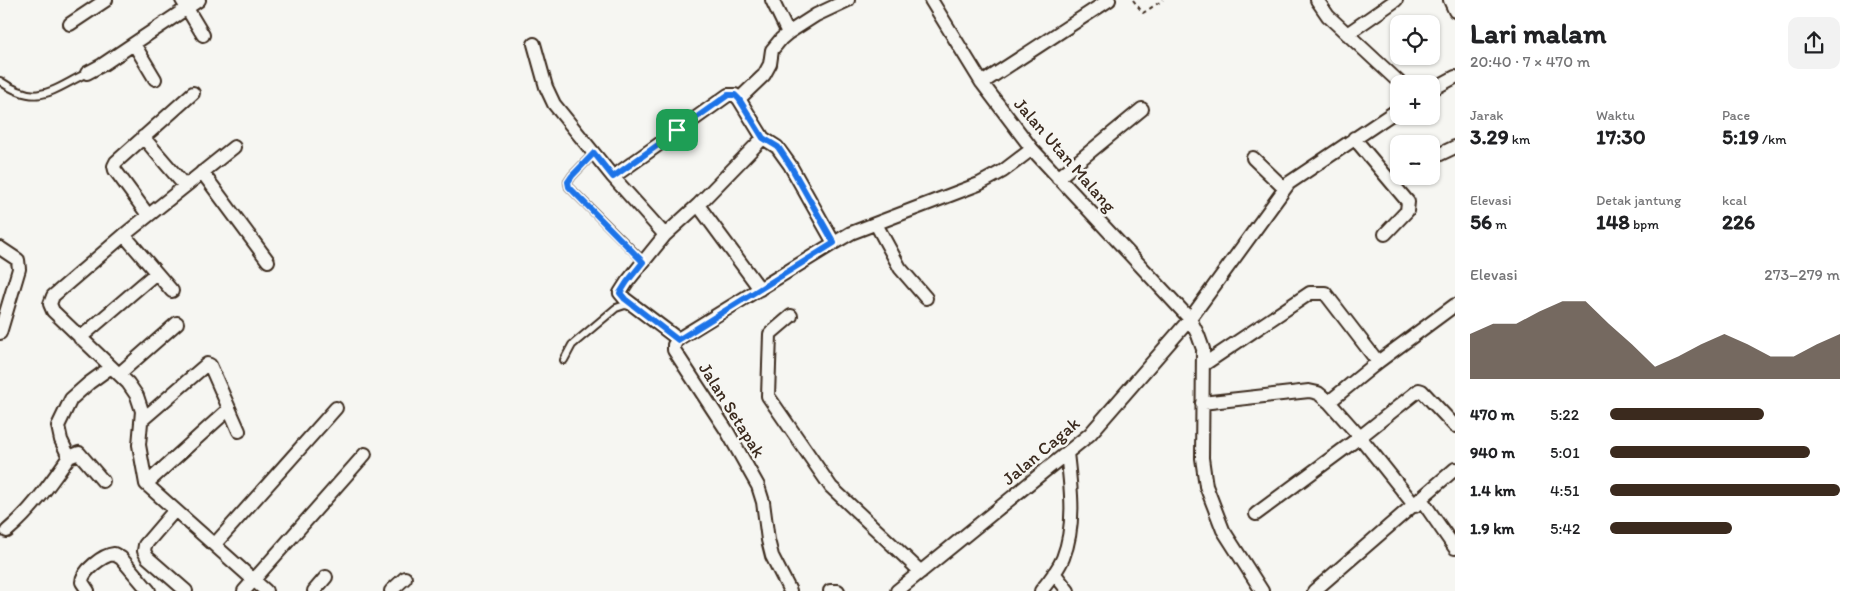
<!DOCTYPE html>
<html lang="id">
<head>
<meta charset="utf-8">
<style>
  body { margin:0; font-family:Itim,sans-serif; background:#f2f2f2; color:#202124; height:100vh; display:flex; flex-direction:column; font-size:19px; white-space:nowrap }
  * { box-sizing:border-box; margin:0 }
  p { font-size:16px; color:#757577 }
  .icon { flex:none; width:28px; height:28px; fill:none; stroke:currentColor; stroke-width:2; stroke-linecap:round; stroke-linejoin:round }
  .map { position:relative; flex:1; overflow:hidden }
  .panel { display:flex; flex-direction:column; background:#fff; width:400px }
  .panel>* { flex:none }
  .tools { position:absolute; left:1390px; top:15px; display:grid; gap:10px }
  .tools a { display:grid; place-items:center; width:50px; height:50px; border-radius:10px; background:#fff; box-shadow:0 1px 4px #0004; font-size:25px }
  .pin { position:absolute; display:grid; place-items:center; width:42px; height:42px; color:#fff; margin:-21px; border-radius:10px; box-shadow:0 2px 8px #0006 }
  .round { display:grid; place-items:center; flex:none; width:52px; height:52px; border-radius:10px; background:#f2f2f2 }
  .summary { display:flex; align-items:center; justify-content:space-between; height:85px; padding:0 15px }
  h1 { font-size:28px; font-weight:700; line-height:38px }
  .figures { display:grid; grid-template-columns:repeat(3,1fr); gap:8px; height:85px; padding:5px 15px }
  .figures div { display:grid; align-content:center }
  .figures b { font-size:21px; font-weight:700 }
  .figures small { font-size:14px; font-weight:400 }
  .figures p { font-size:14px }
  .chart { height:140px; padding:10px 15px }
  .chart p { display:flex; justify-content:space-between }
  .chart svg { width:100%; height:90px; margin-top:5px; fill:#3b2a1e; opacity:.7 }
  ul { padding:0 15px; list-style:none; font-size:16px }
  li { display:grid; grid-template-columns:80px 60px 1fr; align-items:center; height:38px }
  li i { height:12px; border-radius:6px; background:#3b2a1e }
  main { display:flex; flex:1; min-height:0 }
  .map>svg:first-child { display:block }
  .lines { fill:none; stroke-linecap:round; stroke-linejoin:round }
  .lane-casing { stroke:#3b2a1e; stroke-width:10 }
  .street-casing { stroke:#3b2a1e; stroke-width:16 }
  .path { stroke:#3b2a1e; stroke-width:2; stroke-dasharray:4 4; stroke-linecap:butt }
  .lane { stroke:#f6f6f2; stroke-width:6 }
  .street { stroke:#f6f6f2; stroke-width:12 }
  .route-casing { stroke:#fff; stroke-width:10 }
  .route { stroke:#1a73e8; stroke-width:6 }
  .labels { text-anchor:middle; stroke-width:5; stroke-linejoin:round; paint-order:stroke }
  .street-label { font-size:18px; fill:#3b2a1e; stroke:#f6f6f2 }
</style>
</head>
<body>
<main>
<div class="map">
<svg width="1455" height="591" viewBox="0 0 1455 591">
  <rect width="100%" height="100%" fill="#f6f6f2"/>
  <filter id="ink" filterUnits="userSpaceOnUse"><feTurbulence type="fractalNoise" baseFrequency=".02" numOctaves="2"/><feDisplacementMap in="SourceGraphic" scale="10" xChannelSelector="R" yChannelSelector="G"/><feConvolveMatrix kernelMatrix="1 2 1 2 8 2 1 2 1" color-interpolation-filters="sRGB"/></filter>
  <g filter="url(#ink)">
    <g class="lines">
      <defs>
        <path id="lane" d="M0,81C38,107 50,91 87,73
          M594,153L572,176L568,182L569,187L643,261
          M564,360L572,345L616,308L625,305L630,306"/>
        <path id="street" d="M182,0L203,35
          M931,0L982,83L1032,149L1190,319L1198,335L1203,349L1202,458L1206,486L1223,530L1262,591
          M1317,0L1328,16L1401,84
          M1450,0L1455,11
          M70,24L106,0
          M788,33L816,15L848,0
          M1347,34L1396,0
          M134,44L155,79
          M534,44L546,87L554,104L613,177L665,235
          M87,73L102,65L199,0
          M982,83L1109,0
          M1431,90L1455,77
          M143,137L185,186
          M763,138L777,147L790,165L834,243
          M1354,138L1408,202L1407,211L1385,234
          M234,147L124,235L53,296L50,304L53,311L128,383L137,396L142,411L139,445L146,484L266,591
          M1436,156L1455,147
          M1253,158L1284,188
          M202,172L268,261
          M613,177L728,95H735L739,99
          M1058,178L1142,109
          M698,205L760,289
          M148,215L115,170L114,166L116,162L193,93
          M876,224L900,268L926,298
          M124,235L172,291
          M0,248L18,260L19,269L0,333
          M791,316L770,334L768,396L831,487L921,572
          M80,338L156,273
          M678,339L625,299L620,293L627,282L665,235L698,205L763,138L739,99L764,75L770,64L772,50L781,39L788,33L772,0
          M1203,365L1310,293H1325L1378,362
          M119,374L177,323
          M1202,403L1309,391L1318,393L1329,402
          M142,420L207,364L210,365L239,431
          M103,481L79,453L69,457L61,440L58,426L71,399L89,383L111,367
          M146,484L229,409
          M1421,499L1455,548
          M1415,506L1360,437L1329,402L1378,362L1455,305
          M175,510L145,545L144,551L147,557L186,591
          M1256,514L1360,437L1419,390L1422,391L1455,426
          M7,531C32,510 50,484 69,457
          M215,544L336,408
          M1054,573L1068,591
          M88,591L82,582C82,571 103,555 114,554L121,558L149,591
          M244,591L365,454
          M314,591L326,577
          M391,591L405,578
          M790,591L772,556L768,540L763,502L758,486L727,431L674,350V345L678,339L834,243L851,233L979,184L1003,171L1032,149
          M830,591H838
          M897,591L1090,434L1190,319L1289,183L1399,109
          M1041,591C1049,581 1058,570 1063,558C1076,525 1071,488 1067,453
          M1314,591L1455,469"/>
      </defs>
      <use href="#lane" class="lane-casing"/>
      <use href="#street" class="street-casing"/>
      <path class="path" d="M1133,0L1143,13L1163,0"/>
      <use href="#lane" class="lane"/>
      <use href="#street" class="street"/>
    </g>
  </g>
  <g class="lines" filter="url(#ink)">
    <defs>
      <path id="route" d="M728,95H735L739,99L763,138L778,147L790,165L834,243L678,340L625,299L620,293L627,282L643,262L569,187L568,182L572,176L594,153L613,177Z"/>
    </defs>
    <use href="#route" class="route-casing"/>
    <use href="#route" class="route"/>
  </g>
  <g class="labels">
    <g class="street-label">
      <text transform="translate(1065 155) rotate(49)" y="6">Jalan Utan Malang</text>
      <text transform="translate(732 410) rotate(58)" y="6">Jalan Setapak</text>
      <text transform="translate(1041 451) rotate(-40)" y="6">Jalan Cagak</text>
    </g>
  </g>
</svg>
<div class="tools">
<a><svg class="icon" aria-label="locate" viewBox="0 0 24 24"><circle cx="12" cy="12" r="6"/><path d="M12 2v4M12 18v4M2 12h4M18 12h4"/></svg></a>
<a>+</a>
<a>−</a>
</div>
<div class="pin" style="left:677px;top:130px;background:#1e9e55"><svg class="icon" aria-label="arrive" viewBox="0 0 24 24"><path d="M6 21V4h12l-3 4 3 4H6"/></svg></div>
</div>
<section class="panel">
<div class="summary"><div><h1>Lari malam</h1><p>20:40 · 7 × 470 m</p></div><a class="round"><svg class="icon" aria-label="share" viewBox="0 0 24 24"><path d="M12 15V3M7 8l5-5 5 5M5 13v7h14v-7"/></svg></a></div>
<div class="figures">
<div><p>Jarak</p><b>3.29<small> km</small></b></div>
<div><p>Waktu</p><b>17:30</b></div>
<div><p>Pace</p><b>5:19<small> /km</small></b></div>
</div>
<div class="figures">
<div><p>Elevasi</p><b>56<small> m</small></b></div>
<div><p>Detak jantung</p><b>148<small> bpm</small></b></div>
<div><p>kcal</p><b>226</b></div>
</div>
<div class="chart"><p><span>Elevasi</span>273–279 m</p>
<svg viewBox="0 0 160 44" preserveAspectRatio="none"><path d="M0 44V22L10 17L20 17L30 11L40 6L50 6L60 17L70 27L80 38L90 33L100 27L110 22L120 27L130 33L140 33L150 27L160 22V44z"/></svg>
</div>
<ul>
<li><b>470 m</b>5:22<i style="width:67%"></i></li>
<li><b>940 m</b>5:01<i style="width:87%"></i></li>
<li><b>1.4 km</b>4:51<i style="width:100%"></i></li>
<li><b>1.9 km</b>5:42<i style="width:53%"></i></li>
</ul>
</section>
</main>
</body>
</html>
